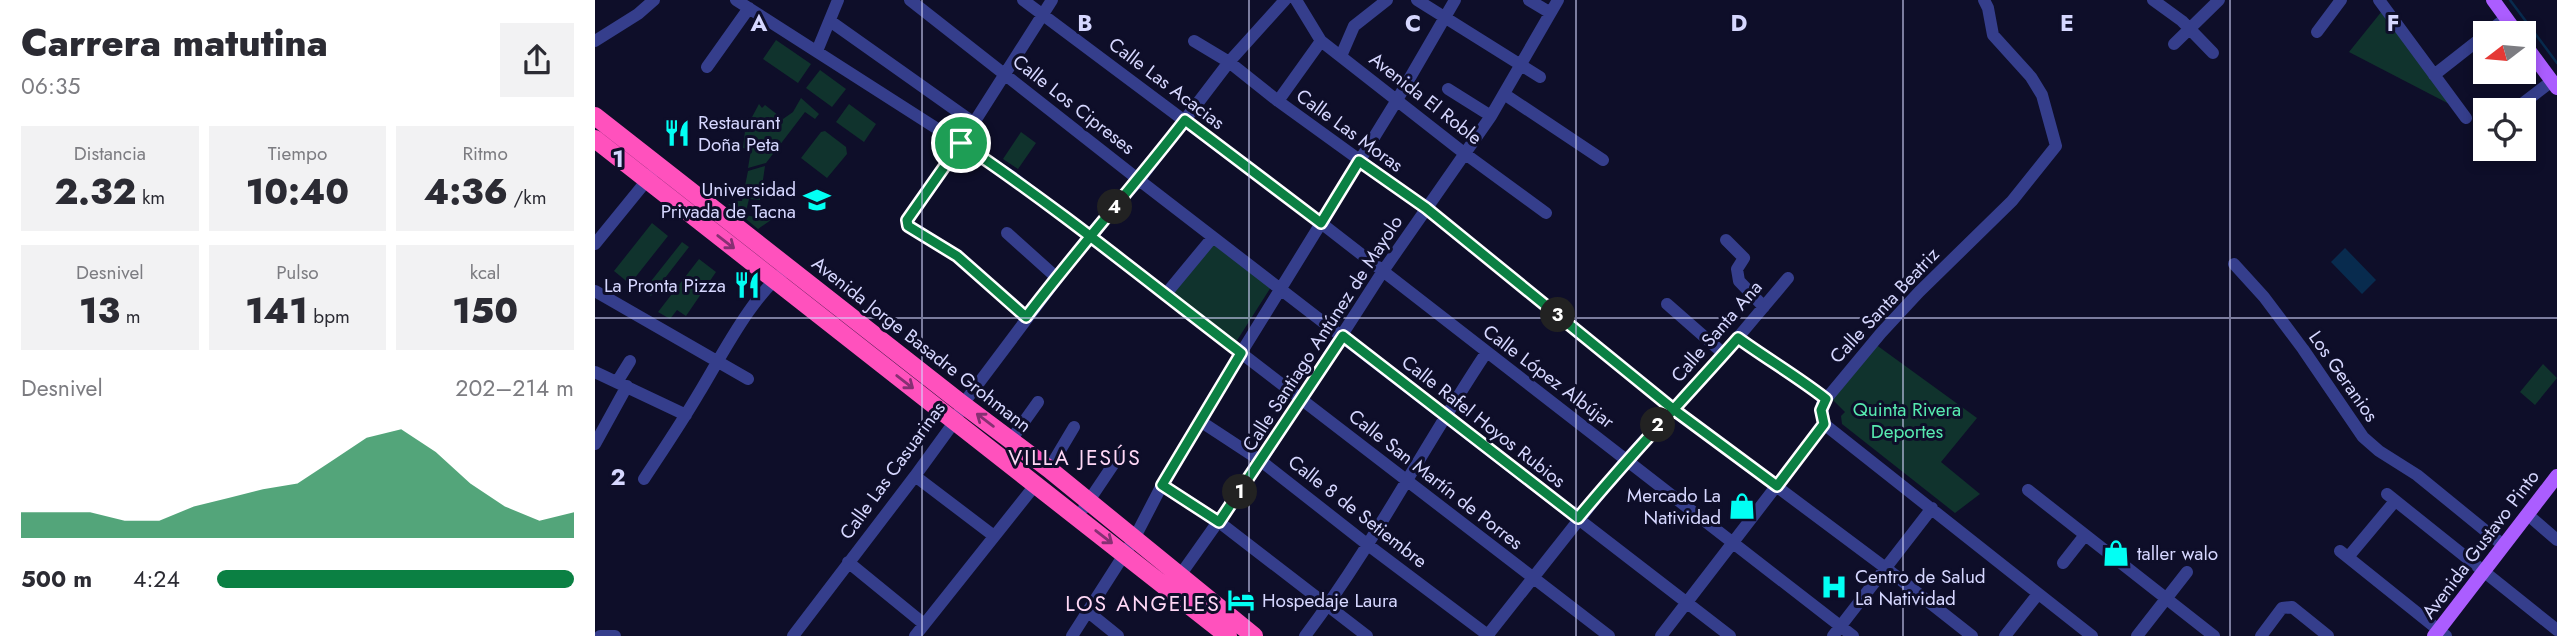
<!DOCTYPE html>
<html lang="es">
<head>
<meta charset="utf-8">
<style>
  body { margin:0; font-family:Jost,sans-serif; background:#f2f2f3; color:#2b2b33; height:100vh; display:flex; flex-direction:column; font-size:26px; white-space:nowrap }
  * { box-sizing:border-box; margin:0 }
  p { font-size:23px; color:#7c7c81 }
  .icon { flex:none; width:38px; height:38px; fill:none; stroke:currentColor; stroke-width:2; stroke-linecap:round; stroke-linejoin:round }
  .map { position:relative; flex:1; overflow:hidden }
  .sheet { display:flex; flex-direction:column; background:#fff; width:595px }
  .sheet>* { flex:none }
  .needle { width:46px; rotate:254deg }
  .tools { position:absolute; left:1878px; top:21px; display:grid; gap:14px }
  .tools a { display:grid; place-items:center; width:63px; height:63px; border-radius:0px; background:#fff; box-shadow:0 4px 10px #0003; font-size:35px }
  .pin { position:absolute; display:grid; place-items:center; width:60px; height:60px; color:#fff; margin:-30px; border:4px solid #fff; border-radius:50%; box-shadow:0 2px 7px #0007 }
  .km { position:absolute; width:35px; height:35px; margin:-18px; border-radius:50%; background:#222; color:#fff; font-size:19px; line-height:35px; text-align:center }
  .round { display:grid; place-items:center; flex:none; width:74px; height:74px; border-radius:0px; background:#f2f2f3 }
  .overview { display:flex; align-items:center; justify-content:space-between; height:119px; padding:0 21px }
  h1 { font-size:38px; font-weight:800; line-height:52px }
  .stats { display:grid; grid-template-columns:repeat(3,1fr); gap:10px; height:119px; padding:7px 21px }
  .stats div { display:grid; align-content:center; border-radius:0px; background:#f2f2f3; text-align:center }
  .stats b { font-size:35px; font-weight:800 }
  .stats small { font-size:19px; font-weight:400 }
  .stats p { font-size:19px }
  .chart { height:196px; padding:14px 21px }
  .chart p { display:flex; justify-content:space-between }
  .chart svg { width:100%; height:126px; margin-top:7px; fill:#0b8043; opacity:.7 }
  ul { padding:0 21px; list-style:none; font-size:23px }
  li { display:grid; grid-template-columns:112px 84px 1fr; align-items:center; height:52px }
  li i { height:18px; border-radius:9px; background:#0b8043 }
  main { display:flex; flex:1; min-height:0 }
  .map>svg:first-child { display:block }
  .green { fill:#10332d }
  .water { fill:#082b4e }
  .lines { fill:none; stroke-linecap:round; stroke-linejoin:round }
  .stream { stroke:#082b4e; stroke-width:2.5 }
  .minor { stroke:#353e8c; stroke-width:12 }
  .major { stroke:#ab5dff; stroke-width:14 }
  .highway { stroke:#ff51bd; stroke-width:18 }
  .oneway { stroke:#863073 }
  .route-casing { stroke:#fff; stroke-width:14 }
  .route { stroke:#0b8043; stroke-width:9 }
  .grid { fill:none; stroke:#d6d7ff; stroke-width:2; stroke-opacity:0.55 }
  .labels { text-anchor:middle; stroke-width:6; stroke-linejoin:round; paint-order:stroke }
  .street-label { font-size:19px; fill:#d6d7ff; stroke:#0e0e29 }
  .poi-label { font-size:19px; fill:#d6d7ff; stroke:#0e0e29; text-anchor:start }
  .park-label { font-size:19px; fill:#57eab0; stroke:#0e0e29 }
  .neighbourhood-label { font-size:21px; letter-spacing:2px; fill:#ffd8f6; stroke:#0e0e29 }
  .grid-label { font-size:23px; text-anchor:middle; font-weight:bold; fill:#d6d7ff; stroke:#0e0e29; stroke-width:6; stroke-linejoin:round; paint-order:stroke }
</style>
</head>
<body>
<main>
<section class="sheet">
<div class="overview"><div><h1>Carrera matutina</h1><p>06:35</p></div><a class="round"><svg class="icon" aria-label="share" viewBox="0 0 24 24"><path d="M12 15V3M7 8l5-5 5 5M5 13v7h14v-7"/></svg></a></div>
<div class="stats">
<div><p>Distancia</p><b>2.32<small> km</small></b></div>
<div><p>Tiempo</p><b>10:40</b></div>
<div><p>Ritmo</p><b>4:36<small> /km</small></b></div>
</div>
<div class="stats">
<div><p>Desnivel</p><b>13<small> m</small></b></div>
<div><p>Pulso</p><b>141<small> bpm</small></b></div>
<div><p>kcal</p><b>150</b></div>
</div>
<div class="chart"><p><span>Desnivel</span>202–214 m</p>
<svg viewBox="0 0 160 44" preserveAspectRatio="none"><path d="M0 44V35L10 35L20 35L30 38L40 38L50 33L60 30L70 27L80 25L90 17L100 9L110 6L120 14L130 25L140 33L150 38L160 35V44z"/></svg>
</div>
<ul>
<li><b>500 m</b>4:24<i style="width:100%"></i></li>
</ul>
</section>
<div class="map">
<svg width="1962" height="636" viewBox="0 0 1962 636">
  <rect width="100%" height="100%" fill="#0e0e29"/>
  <path class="green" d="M1787,11L1862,108L1754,52Z
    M181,40L216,64L203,83L168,59Z
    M225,70L251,89L237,107L211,88Z
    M206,98L224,114L220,119L210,112L171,163L153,168L156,150L148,148L150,131L147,126L157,117L164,104L167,108L170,105L188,119L198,112Z
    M254,104L281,124L269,142L241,122Z
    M230,131L251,147L252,154L232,178L206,158L226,132Z
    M426,132L441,143L423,169L408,159Z
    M170,166L165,200L154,199L150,215L176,220L163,229L133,204L141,205L142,201H147L153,171Z
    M57,223L73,236L35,284L19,271Z
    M87,242L94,247L56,296L49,290Z
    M620,243L676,287L641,342L577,294Z
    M104,259L121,272L91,316L82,310L75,319L63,312Z
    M1280,344L1382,418L1346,462L1385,494L1360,513L1247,424L1246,416L1250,412L1236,398Z
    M1948,364L1962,378L1940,405L1925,392Z"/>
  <path class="water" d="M1750,248L1781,280L1767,294L1736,262Z"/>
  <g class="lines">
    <path class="stream" d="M1915,0L1962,63"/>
    <path class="minor" d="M141,0L416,176L1014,636
      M315,0L544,180L1135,636
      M428,0L726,223L1258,636
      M701,0L726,41L869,153L951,213
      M822,0L945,77
      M934,0L954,12
      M1558,0L1587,21L1618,53
      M1784,0L1871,118
      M235,21L379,123
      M1722,32L1746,0
      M1892,33L1911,18
      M0,41L43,14L59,0
      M599,41L634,62L683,101L831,208L1078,409L1292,569L1377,636
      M1579,44L1624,0
      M222,51L243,0
      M746,56L759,26L792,0
      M112,67L154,8
      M1839,75L1890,35
      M853,89L896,116
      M909,94L1008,160
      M683,101L726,41
      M1919,110L1957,81
      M412,233L461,277
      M1131,240L1149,258L1142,269L1144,281L1169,307
      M0,244L57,174
      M1639,264L1669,297L1708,349L1768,437L1784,451L1822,475L1908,545
      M0,291L153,379
      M570,295L618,237
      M1072,304L1129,354
      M431,317L362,256L313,226L312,220L366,143L457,0
      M1143,338L1231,399
      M0,372L91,415
      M22,382L35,361
      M605,421L666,461L773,545L894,636
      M1229,424L1497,636
      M416,440L443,402
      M0,444L32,386
      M454,469L479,427
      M320,476L399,536
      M49,479C68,450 87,422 104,393C126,357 160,289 195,268
      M567,485L624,522L772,636
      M1433,490L1619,636
      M1792,494L1962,630
      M489,508L526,453
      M1932,514L1962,540
      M1745,551L1851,636
      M1754,556L1800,501
      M253,562L329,624
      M1468,563L1490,535
      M581,581L666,461L788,271L896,116L963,0
      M492,611L523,636
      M5,636H20
      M198,636L320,476L360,421L368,404L494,236L544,180L634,62L690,0
      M320,636L441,484
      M477,636L539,539L567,485L646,353L802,100L860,0
      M710,636C778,546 829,446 891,353
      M892,636L1032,459L1129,354L1193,278
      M1066,636L1229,424L1227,404L1286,333L1324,292L1417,201L1461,146L1447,95L1436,77L1398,35L1393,8L1389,0
      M1238,636L1337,508
      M1410,636L1443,594
      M1542,636L1592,572
      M1666,636L1687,608L1697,607L1733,636"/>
    <path class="major" d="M1898,0L1922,33
      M1928,42L1962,88
      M1839,636L1962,476"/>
    <path class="highway" d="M0,116L366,403L454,469L659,636
      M0,139L633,636"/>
  </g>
  <defs><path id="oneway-shaft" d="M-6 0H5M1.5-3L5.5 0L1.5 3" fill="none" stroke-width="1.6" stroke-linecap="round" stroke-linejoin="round" transform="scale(1.75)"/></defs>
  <g class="oneway">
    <use href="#oneway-shaft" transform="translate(131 242) rotate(38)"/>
    <use href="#oneway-shaft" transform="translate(310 382) rotate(38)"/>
    <use href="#oneway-shaft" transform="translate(390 420) rotate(-143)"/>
    <use href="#oneway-shaft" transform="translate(509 537) rotate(38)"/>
  </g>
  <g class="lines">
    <defs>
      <path id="route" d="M366,143C463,208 553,282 646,353L567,485L624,522L748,336L983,518C1034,456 1090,398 1143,338C1172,359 1203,377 1231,399L1226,410L1229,424L1182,486L1078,409L831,208L764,161L726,223L590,120C538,187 482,250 431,317L362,256L313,226L312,220L366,143"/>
    </defs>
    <use href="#route" class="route-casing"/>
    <use href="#route" class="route"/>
  </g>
  <path class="grid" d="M327,0V636M654,0V636M981,0V636M1308,0V636M1635,0V636M0,318H1962"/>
  <defs>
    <symbol id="restaurant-bare" viewBox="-9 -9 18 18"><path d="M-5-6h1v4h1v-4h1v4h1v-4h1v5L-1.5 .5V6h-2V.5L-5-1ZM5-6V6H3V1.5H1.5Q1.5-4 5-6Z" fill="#02fff4" stroke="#0e0e29" stroke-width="2.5" paint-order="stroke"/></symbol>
    <symbol id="university-bare" viewBox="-9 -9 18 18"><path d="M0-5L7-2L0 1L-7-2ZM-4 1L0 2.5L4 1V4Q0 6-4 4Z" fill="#02fff4" stroke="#0e0e29" stroke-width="2.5" paint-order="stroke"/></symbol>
    <symbol id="shop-bare" viewBox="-9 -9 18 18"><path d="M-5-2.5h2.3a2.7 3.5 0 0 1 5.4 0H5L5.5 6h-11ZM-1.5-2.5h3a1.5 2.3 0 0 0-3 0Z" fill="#02fff4" stroke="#0e0e29" stroke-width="2.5" paint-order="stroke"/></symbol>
    <symbol id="hospital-bare" viewBox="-9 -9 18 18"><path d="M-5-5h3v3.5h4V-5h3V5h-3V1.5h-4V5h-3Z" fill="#02fff4" stroke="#0e0e29" stroke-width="2.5" paint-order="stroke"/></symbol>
    <symbol id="hotel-bare" viewBox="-9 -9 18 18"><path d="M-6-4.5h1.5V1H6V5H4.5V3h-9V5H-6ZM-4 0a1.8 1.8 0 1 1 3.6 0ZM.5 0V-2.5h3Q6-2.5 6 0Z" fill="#02fff4" stroke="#0e0e29" stroke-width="2.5" paint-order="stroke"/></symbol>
  </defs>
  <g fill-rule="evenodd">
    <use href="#restaurant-bare" x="63" y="114" width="38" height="38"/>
    <use href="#university-bare" x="203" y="181" width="38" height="38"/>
    <use href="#restaurant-bare" x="133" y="266" width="38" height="38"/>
    <use href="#shop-bare" x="1128" y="487" width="38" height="38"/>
    <use href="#shop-bare" x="1502" y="534" width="38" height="38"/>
    <use href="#hospital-bare" x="1220" y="568" width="38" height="38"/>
    <use href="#hotel-bare" x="627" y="581" width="38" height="38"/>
  </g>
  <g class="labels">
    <g class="street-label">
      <text transform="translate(572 83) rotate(37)" y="7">Calle Las Acacias</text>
      <text transform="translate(831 98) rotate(38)" y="7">Avenida El Roble</text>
      <text transform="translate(479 104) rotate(38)" y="7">Calle Los Cipreses</text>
      <text transform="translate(755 130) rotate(36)" y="7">Calle Las Moras</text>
      <text transform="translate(1289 305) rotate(-47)" y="7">Calle Santa Beatriz</text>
      <text transform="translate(1121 331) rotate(-49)" y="7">Calle Santa Ana</text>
      <text transform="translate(727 333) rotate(-57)" y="7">Calle Santiago Antúnez de Mayolo</text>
      <text transform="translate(327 344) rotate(38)" y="7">Avenida Jorge Basadre Grohmann</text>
      <text transform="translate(954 376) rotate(37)" y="7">Calle López Albújar</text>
      <text transform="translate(1749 376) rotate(55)" y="7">Los Geranios</text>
      <text transform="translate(889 421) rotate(38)" y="7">Calle Rafel Hoyos Rubios</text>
      <text transform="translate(297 470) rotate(-54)" y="7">Calle Las Casuarinas</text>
      <text transform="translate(841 479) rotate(38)" y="7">Calle San Martín de Porres</text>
      <text transform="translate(763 511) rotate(38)" y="7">Calle 8 de Setiembre</text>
      <text transform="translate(1885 544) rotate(-53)" y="7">Avenida Gustavo Pinto</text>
    </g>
    <g class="poi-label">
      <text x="103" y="129">Restaurant<tspan x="103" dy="22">Doña Peta</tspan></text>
      <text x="201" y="196" text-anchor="end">Universidad<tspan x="201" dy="22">Privada de Tacna</tspan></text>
      <text x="131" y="292" text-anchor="end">La Pronta Pizza</text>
      <text x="1126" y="502" text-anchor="end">Mercado La<tspan x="1126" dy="22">Natividad</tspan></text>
      <text x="1542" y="560">taller walo</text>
      <text x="1260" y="583">Centro de Salud<tspan x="1260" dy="22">La Natividad</tspan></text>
      <text x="667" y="607">Hospedaje Laura</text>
    </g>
    <g class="park-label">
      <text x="1312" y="416">Quinta Rivera<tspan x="1312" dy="22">Deportes</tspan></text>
    </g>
    <g class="neighbourhood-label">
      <text x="480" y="465">VILLA JESÚS</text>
      <text x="548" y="611">LOS ANGELES</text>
    </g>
  </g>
  <g class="grid-label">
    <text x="164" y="31">A</text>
    <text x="490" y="31">B</text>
    <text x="818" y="31">C</text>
    <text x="1144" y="31">D</text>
    <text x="1472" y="31">E</text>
    <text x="1798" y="31">F</text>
    <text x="23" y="167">1</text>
    <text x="23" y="485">2</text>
  </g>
</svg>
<div class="tools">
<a><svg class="needle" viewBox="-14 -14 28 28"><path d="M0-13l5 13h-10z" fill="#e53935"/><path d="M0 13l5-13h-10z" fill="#7c7c81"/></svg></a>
<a><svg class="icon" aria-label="locate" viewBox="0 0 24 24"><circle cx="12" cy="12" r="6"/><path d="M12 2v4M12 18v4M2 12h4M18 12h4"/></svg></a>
</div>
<div class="pin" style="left:366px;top:143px;background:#1e9e55"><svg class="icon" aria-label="arrive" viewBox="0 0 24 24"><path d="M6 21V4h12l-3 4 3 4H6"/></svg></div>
<b class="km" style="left:645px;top:492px">1</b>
<b class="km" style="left:1063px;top:425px">2</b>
<b class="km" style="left:963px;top:315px">3</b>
<b class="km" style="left:520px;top:207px">4</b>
</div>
</main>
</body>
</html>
